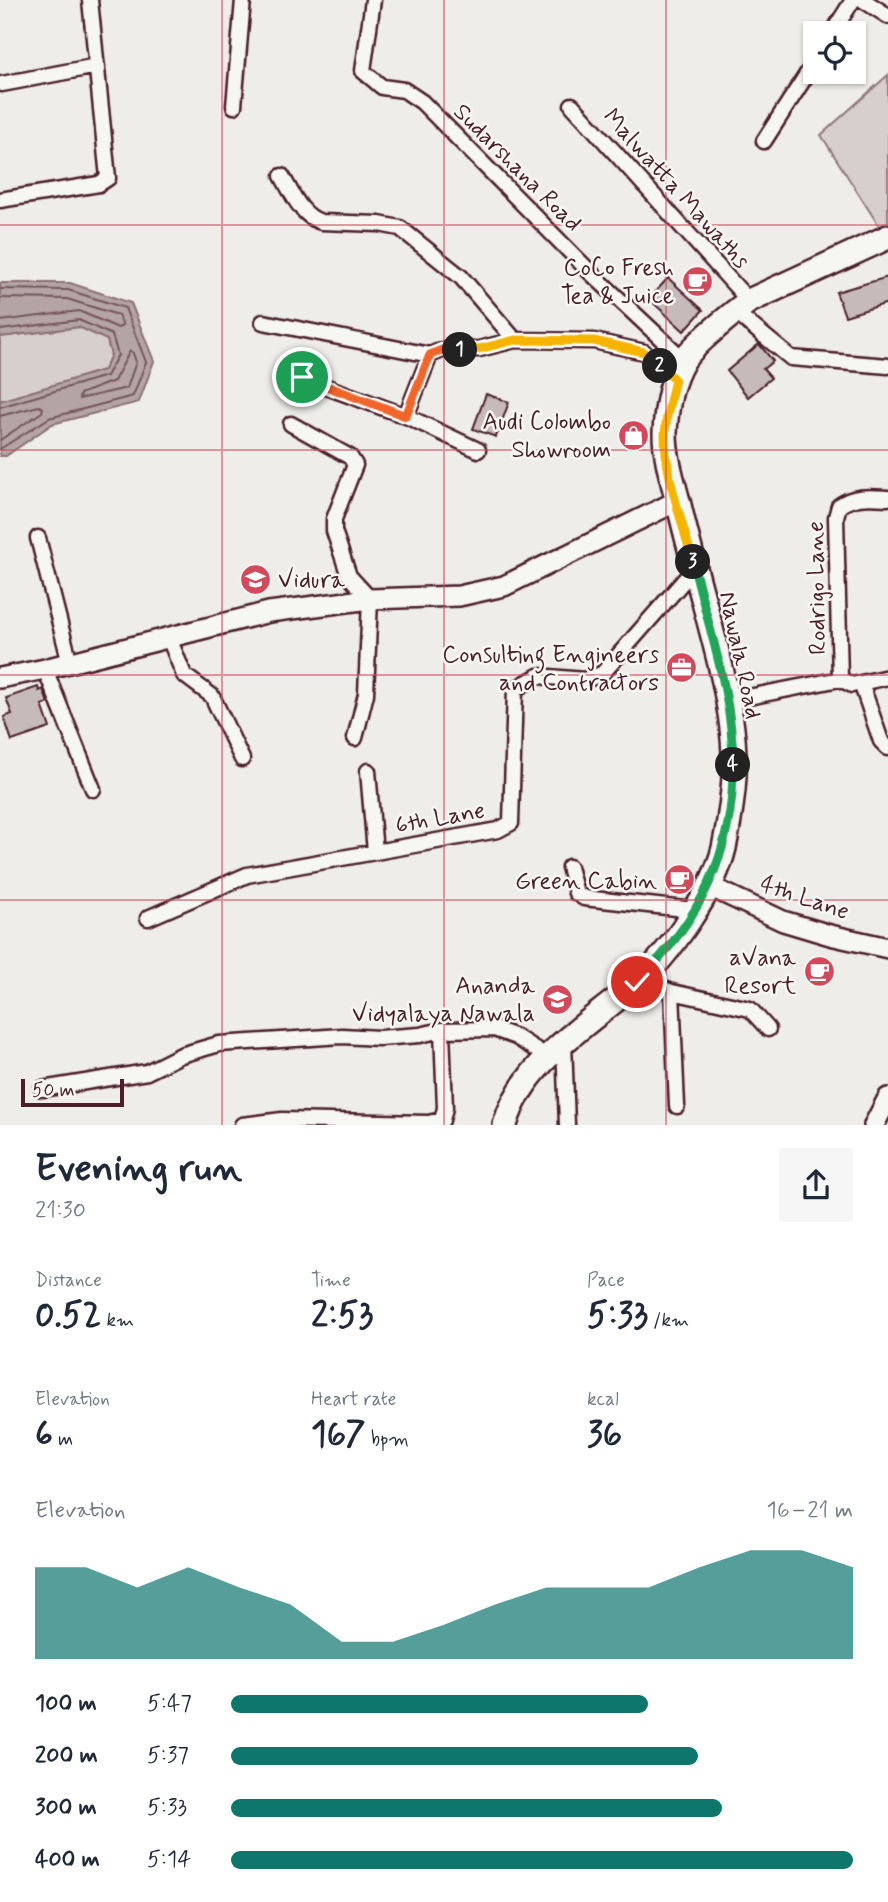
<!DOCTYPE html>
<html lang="en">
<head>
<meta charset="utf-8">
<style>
  body { margin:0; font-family:Mynerve,sans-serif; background:#f6f6f7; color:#1f2937; height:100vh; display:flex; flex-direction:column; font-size:26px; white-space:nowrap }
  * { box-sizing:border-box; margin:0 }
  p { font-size:23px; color:#747a83 }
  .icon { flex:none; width:38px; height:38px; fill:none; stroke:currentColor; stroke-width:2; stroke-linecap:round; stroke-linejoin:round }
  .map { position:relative; height:1125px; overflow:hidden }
  .drawer { display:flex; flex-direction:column; background:#fff; flex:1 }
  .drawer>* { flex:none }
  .controls { position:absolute; left:803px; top:21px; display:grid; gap:14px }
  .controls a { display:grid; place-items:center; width:63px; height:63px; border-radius:0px; background:#fff; box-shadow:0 2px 5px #0004; font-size:35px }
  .scale { position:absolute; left:21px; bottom:18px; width:103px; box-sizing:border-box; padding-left:7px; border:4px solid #4a1f2b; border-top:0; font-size:19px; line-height:24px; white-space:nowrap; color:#4a1f2b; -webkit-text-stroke:5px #f6f6f2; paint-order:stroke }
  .pin { position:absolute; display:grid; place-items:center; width:60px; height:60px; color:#fff; margin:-30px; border:4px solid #fff; border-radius:50%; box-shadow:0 2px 7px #0007 }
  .km { position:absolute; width:35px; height:35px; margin:-18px; border-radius:50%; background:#222; color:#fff; font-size:19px; line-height:35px; text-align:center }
  .round { display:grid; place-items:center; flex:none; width:74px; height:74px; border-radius:0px; background:#f6f6f7 }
  .overview { display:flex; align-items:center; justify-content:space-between; height:119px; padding:0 35px }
  h1 { font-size:38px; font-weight:700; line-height:52px }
  .metrics { display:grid; grid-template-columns:repeat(3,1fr); gap:10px; height:119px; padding:7px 35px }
  .metrics div { display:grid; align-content:center }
  .metrics b { font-size:35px; font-weight:700 }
  .metrics small { font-size:19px; font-weight:400 }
  .metrics p { font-size:19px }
  .chart { height:196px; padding:14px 35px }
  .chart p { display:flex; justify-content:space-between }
  .chart svg { width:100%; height:126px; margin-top:7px; fill:#0f766e; opacity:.7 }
  ul { padding:0 35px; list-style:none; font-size:23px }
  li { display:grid; grid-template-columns:112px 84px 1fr; align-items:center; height:52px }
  li i { height:18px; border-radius:9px; background:#0f766e }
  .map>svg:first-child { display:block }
  .green { fill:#d7cfce; stroke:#90777c; stroke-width:2 }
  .water { fill:#b4a4a5; stroke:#8a6f74; stroke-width:2 }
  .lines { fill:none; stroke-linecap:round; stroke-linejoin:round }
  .shore { stroke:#74545c; stroke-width:2 }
  .building { fill:#c6babb; stroke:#4a1f2b; stroke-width:2 }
  .street-casing { stroke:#4a1f2b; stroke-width:19 }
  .secondary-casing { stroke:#4a1f2b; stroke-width:24 }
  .primary-casing { stroke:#4a1f2b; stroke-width:28 }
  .street { stroke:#f6f6f2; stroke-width:14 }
  .secondary { stroke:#f6f6f2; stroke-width:19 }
  .primary { stroke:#f6f6f2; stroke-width:23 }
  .split-1-casing { stroke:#fff; stroke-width:14 }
  .split-2-casing { stroke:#fff; stroke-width:14 }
  .split-3-casing { stroke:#fff; stroke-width:14 }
  .split-4-casing { stroke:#fff; stroke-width:14 }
  .split-5-casing { stroke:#fff; stroke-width:14 }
  .split-1 { stroke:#f0652b; stroke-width:9 }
  .split-2 { stroke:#f5b400; stroke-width:9 }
  .split-3 { stroke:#f5b400; stroke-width:9 }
  .split-4 { stroke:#22a559; stroke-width:9 }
  .split-5 { stroke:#22a559; stroke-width:9 }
  .grid { fill:none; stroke:#d1495b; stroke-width:2; stroke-opacity:0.55 }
  .labels { text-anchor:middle; stroke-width:5; stroke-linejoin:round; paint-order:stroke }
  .street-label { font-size:24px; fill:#4a1f2b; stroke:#f6f6f2 }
  .poi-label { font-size:24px; fill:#4a1f2b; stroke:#f6f6f2; text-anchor:end }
</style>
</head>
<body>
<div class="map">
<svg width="888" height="1125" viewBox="0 0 888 1125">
  <rect width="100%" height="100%" fill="#efedea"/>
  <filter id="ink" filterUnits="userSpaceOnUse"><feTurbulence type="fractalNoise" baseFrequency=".0143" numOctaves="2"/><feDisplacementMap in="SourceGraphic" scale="14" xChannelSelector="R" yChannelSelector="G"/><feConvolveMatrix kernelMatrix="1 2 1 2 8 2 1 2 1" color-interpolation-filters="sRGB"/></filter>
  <g filter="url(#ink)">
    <path class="green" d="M888,75V226L881,229L821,135Z
      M79,327L107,340L111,355L104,370L0,401V337Z"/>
    <path class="water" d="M0,283H70L131,303L154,361L139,402L52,424L6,456H0V401L104,370L111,355L107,340L79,327L0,337Z"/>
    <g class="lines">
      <path class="shore" d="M0,289L68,290L125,308L146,362L133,396L49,418L0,449
        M0,298L67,299L118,315L123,325L118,328L79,311L0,321
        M0,330L79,320L112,335L118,355L106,376L0,407
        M130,351L133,353L136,362L127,388L79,399L80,394L114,381Z
        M0,416L39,406L43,408L42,412L0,440"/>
    </g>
    <path class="building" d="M888,277V303L845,316L836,292Z
      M668,278L703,310L684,331L649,299Z
      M759,344L773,361L763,369L771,378L748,397L727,371Z
      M486,394L509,402L496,437L473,429Z
      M38,687L39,691L43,689L48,703L42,705L50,728L12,741L4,717L12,714L6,698Z"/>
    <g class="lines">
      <defs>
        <path id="street" d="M373,0L363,71L382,87L404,90L422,102L591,273L684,360
          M863,0L888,16
          M832,33L853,0
          M2,84L97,66
          M572,105L749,301
          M234,106L243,0
          M764,141L816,60
          M282,176C292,193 301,216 321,222L379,224L400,228L461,277L515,340L594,341L644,352L675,380
          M0,200L99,184L108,178L90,0
          M735,312L791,358L888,366
          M263,322L430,355L442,350L479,349L515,340
          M302,378L406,416L478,450
          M406,416L430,355
          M291,424L350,457L355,465L334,519V531L349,576L370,599L366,694L355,738
          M38,538L70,663
          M169,638L184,675L212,696L242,759
          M45,669L93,789
          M840,679L836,517L839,506C854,495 870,497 888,498
          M861,683L881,741L888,748
          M728,701L840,679L852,685L888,677
          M368,771L375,852
          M569,867L576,893L584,898L694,910
          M148,918L247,875L498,830L511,823L515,689L538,676L584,680L602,674L694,569
          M640,980L672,992L677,1106
          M672,992L750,1009L768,1029
          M564,1042L567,1125
          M42,1089L147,1072L181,1055L219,1044L342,1036L379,1038L420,1035L442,1030L494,1029L516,1037L546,1056
          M242,1125L282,1120L428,1123L442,1120L445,1108L442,1030"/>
        <path id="secondary" d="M0,678L45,669L269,612L370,599L459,596L504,586L677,501
          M709,886L783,921L830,935L888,948
          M874,1125L888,1098"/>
        <path id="primary" d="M505,1125C523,1061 588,1025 635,984C669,955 714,891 724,848C728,829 731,809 733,790C738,742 727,690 715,644C703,597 690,552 679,505C673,482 665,457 665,433C666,410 671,381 683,361C692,346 734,312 749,301L888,237"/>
      </defs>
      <use href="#street" class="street-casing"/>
      <use href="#secondary" class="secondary-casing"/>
      <use href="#primary" class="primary-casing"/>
      <use href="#street" class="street"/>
      <use href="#secondary" class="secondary"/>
      <use href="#primary" class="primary"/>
    </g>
  </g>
  <g class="lines" filter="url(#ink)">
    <defs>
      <path id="split-1" d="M302,377L406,416L430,355L442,350H460"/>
      <path id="split-2" d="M460,350L479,349L515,340L594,341L644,352L660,366"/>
      <path id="split-3" d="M660,366L675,380C671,397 666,415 665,434C664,472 683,524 693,562"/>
      <path id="split-4" d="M693,562C709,630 733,695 733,765"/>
      <path id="split-5" d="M637,982C699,921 734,854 733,765"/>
    </defs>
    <use href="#split-1" class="split-1-casing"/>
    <use href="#split-2" class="split-2-casing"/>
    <use href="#split-3" class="split-3-casing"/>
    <use href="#split-4" class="split-4-casing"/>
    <use href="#split-5" class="split-5-casing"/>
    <use href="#split-1" class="split-1"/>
    <use href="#split-2" class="split-2"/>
    <use href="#split-3" class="split-3"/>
    <use href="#split-4" class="split-4"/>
    <use href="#split-5" class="split-5"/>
  </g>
  <path class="grid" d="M222,0V1125M444,0V1125M666,0V1125M0,225H888M0,450H888M0,675H888M0,900H888"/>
  <defs>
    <symbol id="cafe-disc" viewBox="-11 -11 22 22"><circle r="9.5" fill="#d1495b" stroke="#f6f6f2"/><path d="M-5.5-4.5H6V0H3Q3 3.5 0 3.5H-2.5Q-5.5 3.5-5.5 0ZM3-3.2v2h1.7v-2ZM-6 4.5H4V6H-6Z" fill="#fff"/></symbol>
    <symbol id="shop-disc" viewBox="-11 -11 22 22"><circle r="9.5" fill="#d1495b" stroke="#f6f6f2"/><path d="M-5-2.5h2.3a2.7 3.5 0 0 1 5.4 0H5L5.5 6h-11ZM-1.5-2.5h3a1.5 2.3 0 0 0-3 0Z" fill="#fff"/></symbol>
    <symbol id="university-disc" viewBox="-11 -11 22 22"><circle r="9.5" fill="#d1495b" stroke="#f6f6f2"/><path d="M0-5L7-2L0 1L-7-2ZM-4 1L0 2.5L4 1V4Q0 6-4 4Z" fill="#fff"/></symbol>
    <symbol id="office-disc" viewBox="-11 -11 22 22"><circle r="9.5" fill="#d1495b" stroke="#f6f6f2"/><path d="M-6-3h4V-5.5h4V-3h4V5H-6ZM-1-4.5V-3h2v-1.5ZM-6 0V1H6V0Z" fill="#fff"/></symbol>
    <symbol id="school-disc" viewBox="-11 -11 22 22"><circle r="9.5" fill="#d1495b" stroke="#f6f6f2"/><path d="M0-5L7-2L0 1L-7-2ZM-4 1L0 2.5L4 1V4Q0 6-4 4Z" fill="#fff"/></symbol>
  </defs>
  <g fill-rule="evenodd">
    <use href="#cafe-disc" x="680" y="264" width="35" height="35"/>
    <use href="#shop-disc" x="616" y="418" width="35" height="35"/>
    <use href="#university-disc" x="238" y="562" width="35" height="35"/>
    <use href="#office-disc" x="664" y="650" width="35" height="35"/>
    <use href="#cafe-disc" x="662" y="862" width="35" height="35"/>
    <use href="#cafe-disc" x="802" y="954" width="35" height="35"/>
    <use href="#school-disc" x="540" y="982" width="35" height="35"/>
  </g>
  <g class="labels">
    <g class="street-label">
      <text transform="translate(518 167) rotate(45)" y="8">Sudarshana Road</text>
      <text transform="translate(677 188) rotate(48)" y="8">Malwatta Mawaths</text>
      <text transform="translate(816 588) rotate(-91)" y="8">Rodrigo Lane</text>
      <text transform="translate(741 655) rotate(78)" y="8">Nawala Road</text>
      <text transform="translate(440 817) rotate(-10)" y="8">6th Lane</text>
      <text transform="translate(805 897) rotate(19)" y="8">4th Lane</text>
    </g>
    <g class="poi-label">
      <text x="674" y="275">CoCo Fresh<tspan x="674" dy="28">Tea &amp; Juice</tspan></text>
      <text x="611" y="429">Audi Colombo<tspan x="611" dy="28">Showroom</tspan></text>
      <text x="278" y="587" text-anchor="start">Vidura</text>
      <text x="659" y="662">Consulting Engineers<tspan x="659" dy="28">and Contractors</tspan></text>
      <text x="657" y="888">Green Cabin</text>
      <text x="796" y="965">aVana<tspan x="796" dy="28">Resort</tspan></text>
      <text x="535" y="993">Ananda<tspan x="535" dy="28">Vidyalaya Nawala</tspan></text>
    </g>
  </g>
</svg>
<div class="controls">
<a><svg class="icon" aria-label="locate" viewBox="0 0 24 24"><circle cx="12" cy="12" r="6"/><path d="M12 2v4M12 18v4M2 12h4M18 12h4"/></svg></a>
</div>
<div class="scale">50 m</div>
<div class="pin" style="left:302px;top:377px;background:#1e9e55"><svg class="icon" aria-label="arrive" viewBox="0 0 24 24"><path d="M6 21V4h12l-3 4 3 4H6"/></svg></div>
<div class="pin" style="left:637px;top:982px;background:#d93025"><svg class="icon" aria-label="check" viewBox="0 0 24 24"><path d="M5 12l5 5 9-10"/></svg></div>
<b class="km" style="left:460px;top:350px">1</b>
<b class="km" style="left:660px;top:366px">2</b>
<b class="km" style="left:693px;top:562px">3</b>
<b class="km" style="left:733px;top:765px">4</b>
</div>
<section class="drawer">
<div class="overview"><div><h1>Evening run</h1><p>21:30</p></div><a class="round"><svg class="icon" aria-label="share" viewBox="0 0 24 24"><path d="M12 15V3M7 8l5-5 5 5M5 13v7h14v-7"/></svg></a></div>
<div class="metrics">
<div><p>Distance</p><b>0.52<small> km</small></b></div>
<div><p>Time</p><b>2:53</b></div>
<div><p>Pace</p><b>5:33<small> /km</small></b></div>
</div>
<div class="metrics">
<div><p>Elevation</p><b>6<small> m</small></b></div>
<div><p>Heart rate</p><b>167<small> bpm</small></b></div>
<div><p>kcal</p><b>36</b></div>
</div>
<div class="chart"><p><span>Elevation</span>16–21 m</p>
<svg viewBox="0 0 160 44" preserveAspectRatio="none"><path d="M0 44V12L10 12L20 19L30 12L40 19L50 25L60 38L70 38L80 32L90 25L100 19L110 19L120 19L130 12L140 6L150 6L160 12V44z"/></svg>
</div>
<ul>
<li><b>100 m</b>5:47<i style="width:67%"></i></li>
<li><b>200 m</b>5:37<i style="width:75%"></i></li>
<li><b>300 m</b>5:33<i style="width:79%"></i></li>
<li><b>400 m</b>5:14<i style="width:100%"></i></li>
</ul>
</section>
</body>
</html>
